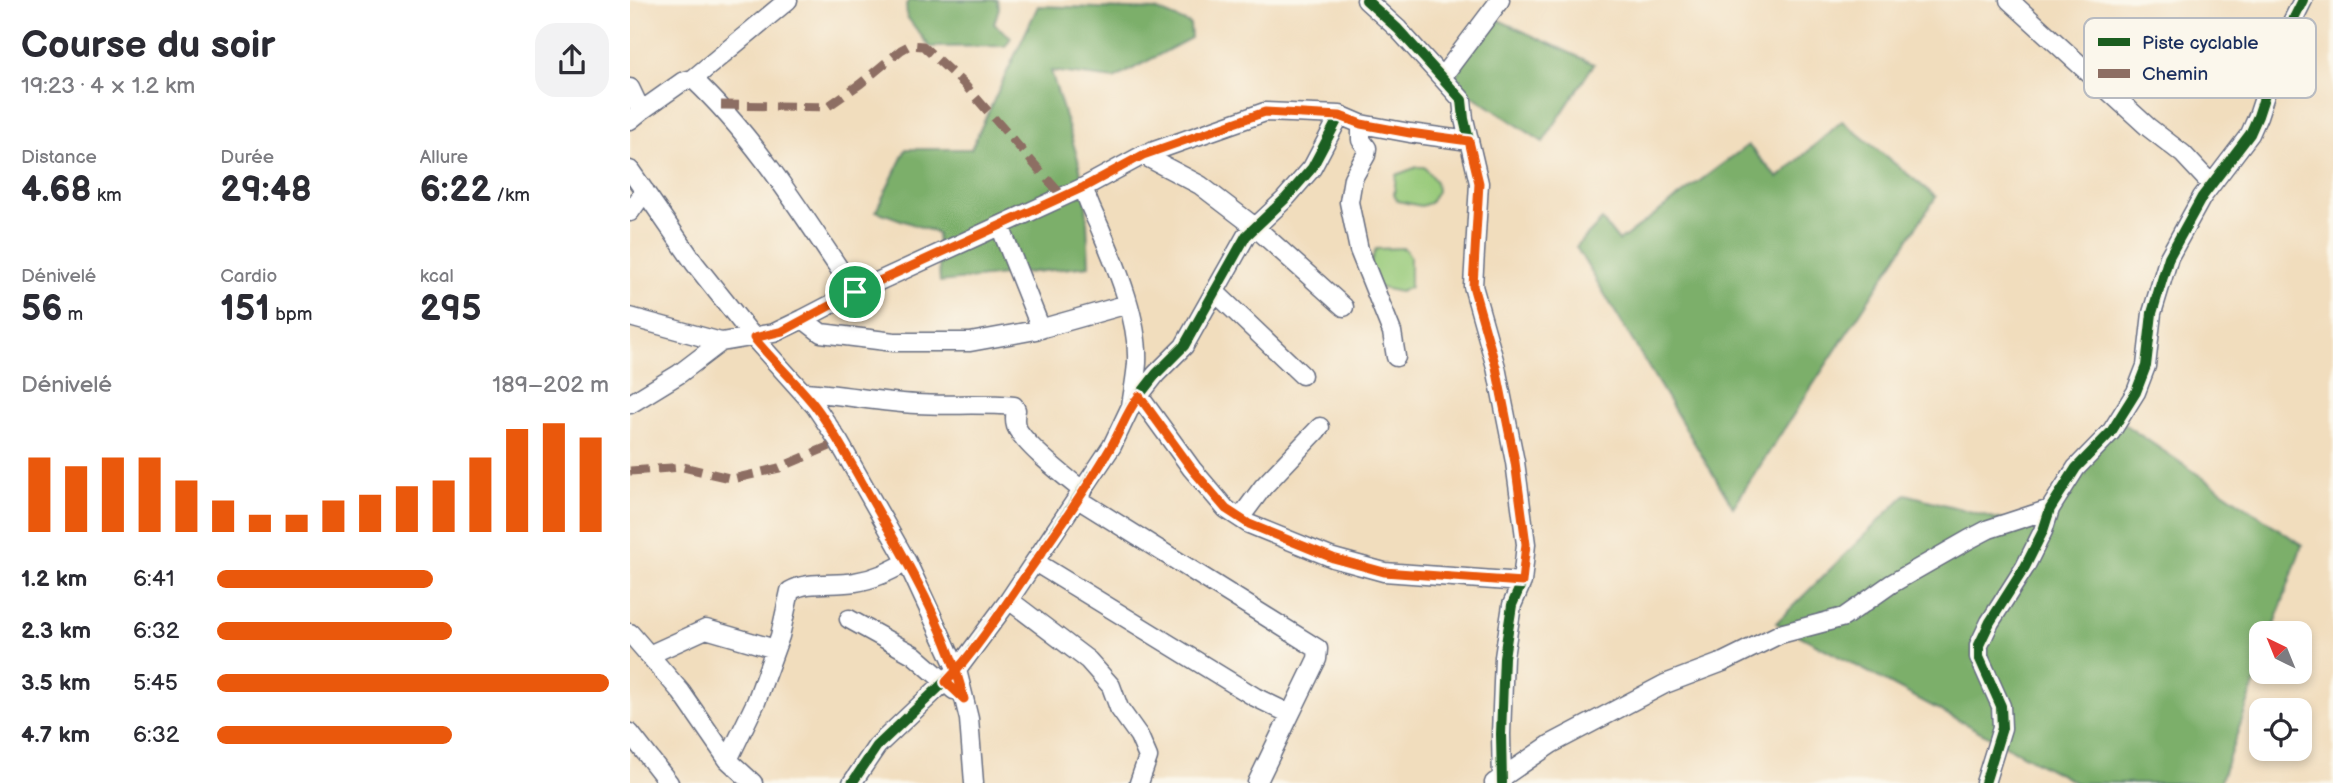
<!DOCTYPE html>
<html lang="fr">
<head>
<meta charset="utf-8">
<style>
  body { margin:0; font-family:"Balsamiq Sans",sans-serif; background:#f2f2f3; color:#2b2b33; height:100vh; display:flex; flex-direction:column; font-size:26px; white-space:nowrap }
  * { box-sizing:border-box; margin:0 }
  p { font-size:23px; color:#7c7c81 }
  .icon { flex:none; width:38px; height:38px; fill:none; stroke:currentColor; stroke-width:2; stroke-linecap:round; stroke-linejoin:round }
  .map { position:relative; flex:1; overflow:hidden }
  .details { display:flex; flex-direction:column; background:#fff; width:630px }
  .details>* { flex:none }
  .needle { width:46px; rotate:317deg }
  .tools { position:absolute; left:1619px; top:621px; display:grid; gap:14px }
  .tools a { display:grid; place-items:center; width:63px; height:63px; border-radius:14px; background:#fff; box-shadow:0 4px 10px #0003; font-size:35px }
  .pin { position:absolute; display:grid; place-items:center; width:60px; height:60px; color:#fff; margin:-30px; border:4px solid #fff; border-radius:50%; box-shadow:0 2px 7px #0007 }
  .round { display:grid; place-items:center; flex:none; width:74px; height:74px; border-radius:21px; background:#f2f2f3 }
  .summary { display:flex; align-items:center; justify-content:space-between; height:119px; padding:0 21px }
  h1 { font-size:38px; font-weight:700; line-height:52px }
  .stats { display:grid; grid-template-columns:repeat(3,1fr); gap:10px; height:119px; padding:7px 21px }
  .stats div { display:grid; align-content:center }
  .stats b { font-size:35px; font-weight:700 }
  .stats small { font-size:19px; font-weight:400 }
  .stats p { font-size:19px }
  .chart { height:196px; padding:14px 21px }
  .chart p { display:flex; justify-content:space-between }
  .chart svg { width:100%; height:126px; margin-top:7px; stroke:#ea580c; stroke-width:6 }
  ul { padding:0 21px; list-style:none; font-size:23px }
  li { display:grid; grid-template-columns:112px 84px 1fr; align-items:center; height:52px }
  li i { height:18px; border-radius:9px; background:#ea580c }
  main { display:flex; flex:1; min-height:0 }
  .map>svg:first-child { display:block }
  .green { fill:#9acb7b; stroke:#5a7d6c; stroke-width:2 }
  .forest { fill:#7baf6b; stroke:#4b6f64; stroke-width:2 }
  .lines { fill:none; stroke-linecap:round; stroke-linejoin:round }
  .minor-casing { stroke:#666c7f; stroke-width:21 }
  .minor { stroke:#fff; stroke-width:18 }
  .quiet { stroke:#8d6e63; stroke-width:9; stroke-dasharray:18 9; stroke-linecap:butt }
  .cycleway-casing { stroke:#fbf7ec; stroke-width:15 }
  .cycleway { stroke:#1b5e20; stroke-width:10 }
  .route-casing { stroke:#fff; stroke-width:14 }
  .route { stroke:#ea580c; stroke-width:9 }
  .key { fill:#fbf7ec; stroke:#b8bbc1; stroke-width:2 }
  .key-label { font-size:19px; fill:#1b2f5e }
</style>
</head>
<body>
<main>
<section class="details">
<div class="summary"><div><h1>Course du soir</h1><p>19:23 · 4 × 1.2 km</p></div><a class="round"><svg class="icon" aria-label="share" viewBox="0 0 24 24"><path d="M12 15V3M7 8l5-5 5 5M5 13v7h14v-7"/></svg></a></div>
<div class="stats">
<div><p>Distance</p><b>4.68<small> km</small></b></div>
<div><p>Durée</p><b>29:48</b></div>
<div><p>Allure</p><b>6:22<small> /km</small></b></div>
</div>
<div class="stats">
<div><p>Dénivelé</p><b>56<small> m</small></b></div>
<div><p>Cardio</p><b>151<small> bpm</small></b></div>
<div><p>kcal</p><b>295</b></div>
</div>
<div class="chart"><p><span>Dénivelé</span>189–202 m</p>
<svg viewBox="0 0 160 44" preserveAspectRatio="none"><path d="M5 44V18M15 44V21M25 44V18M35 44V18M45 44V26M55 44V33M65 44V38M75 44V38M85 44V33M95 44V31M105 44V28M115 44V26M125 44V18M135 44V8M145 44V6M155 44V11"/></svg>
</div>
<ul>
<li><b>1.2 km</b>6:41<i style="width:55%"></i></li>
<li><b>2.3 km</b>6:32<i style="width:60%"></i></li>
<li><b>3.5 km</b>5:45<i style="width:100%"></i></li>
<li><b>4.7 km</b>6:32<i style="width:60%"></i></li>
</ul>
</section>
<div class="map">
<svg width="1703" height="783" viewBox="0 0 1703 783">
  <rect width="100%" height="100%" fill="#fbf7ec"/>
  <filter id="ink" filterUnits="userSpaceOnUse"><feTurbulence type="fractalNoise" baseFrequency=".0143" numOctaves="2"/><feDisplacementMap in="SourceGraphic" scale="14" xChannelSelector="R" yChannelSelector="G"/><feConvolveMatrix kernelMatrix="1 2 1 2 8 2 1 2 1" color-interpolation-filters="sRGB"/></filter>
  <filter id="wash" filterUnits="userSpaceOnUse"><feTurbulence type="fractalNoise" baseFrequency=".00686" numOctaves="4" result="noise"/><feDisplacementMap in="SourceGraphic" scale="28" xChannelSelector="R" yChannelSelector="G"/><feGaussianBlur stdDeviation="1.57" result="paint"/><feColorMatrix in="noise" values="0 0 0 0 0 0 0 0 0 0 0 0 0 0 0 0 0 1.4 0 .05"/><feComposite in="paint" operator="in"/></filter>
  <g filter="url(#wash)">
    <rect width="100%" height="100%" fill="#f1ddbd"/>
    <path class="green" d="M787,167H794L806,182L807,191L800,203L791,206L768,201L764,195L766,175Z
      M774,248L780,256V287L770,292L746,287L739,265L746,249Z"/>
    <path class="forest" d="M280,0H367L369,8L364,24L381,37L376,46L300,47L277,17L276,4Z
      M408,6L527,10L560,24L561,38L484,79L421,71L448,159L456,198L459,266L310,282L307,233L246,211L276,149H341Z
      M862,17L964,64L913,142L822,82Z
      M1212,121L1306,197L1103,507L946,247L972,220L989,241L1118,145L1148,178Z
      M1488,420L1672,545L1642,633L1631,634V665L1590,783H1446L1146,623L1276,494L1413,531Z"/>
  </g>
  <g filter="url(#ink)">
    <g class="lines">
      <defs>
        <path id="minor" d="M736,0L768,29L832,100L834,119L849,183L843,286L866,367L885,462L896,544L892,582L882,605L874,657L871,734L872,783
          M1379,0L1518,127L1553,154L1581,184
          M812,77L870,0
          M63,79L158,0
          M0,88L11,111L0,120
          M11,111L52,82L63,79C128,140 175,219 225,292
          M731,124V140L737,148L736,155L723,178L719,202L729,250L762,332L766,357
          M513,155L570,185L625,227L714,307
          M0,170L65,264L124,338L185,406L209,442L277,562L327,670L339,719L344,783
          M454,187C457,204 466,217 472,233C488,270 509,322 507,363C506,377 503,392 501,406
          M0,212L15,191
          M370,226L411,329
          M585,292L672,375
          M0,317L91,342L144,333L173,319L191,333L264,342H340L406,330L498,304
          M173,319L225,292L454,187L513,155L635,112L710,115L731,124L780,133L839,141
          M173,392C211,394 248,402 286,404C319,406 351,403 384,406L386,410C385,416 384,420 386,426C393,444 437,478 453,491
          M509,396L562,469L596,509L619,524L703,558L754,572L892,582
          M0,404L49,374L91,342
          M448,499L688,649L687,659L627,783
          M610,518L633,487L690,427
          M405,562L625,697L660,714
          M379,600L458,660L481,686L489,708L509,736L518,757L509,783
          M219,619L284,655L324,690
          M0,633L51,692L98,760L123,783
          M19,655L76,629L145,649
          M0,733L39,783
          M98,760L126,702L150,636L160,591C178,580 204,586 225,582C245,579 260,571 277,562
          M222,783L247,746L327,670L379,600L482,446L501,406L526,374L554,346L616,236L655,199L682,168L710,115
          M864,783L921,744L1035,684L1093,662L1150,634L1214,617L1261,584L1338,540L1359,529L1420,509
          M1355,783L1372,728L1371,706L1349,657V645L1360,622L1395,567L1413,531L1420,509L1446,468L1481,432L1506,392L1516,366L1522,313L1539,257L1572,197L1620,134L1628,116L1653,40L1673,0"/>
      </defs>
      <use href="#minor" class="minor-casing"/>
      <use href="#minor" class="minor"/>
      <path class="quiet" d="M91,105L197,107L230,84L271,50L280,45L293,46L334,84L433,197
        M0,471L53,467L103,479L149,468L209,442"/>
      <defs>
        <path id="cycleway" d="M736,0L768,29L832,100L834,119L849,183L843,286L866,367L885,462L896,544L892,582L882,605L874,657L871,734L872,783
          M222,783L247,746L327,670L379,600L482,446L501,406L526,374L554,346L616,236L655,199L682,168L710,115
          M1355,783L1372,728L1371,706L1349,657V645L1360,622L1395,567L1413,531L1420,509L1446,468L1481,432L1506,392L1516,366L1522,313L1539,257L1572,197L1620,134L1628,116L1653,40L1673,0"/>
      </defs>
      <use href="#cycleway" class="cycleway-casing"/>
      <use href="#cycleway" class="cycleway"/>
    </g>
  </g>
  <g class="lines" filter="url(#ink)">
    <defs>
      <path id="route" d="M225,292L153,331L124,338C143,361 166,382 185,406C207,435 224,469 243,502C278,564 317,629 334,699L316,682C345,652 374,607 398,572C427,531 456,490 481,447C491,430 497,411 509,396L562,469L596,509L619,524L703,558L754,572L892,582L896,544L885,462L866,367L843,286L849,183L839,141L780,133L731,124L710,116L635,112L513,155L454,187L225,292"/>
    </defs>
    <use href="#route" class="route-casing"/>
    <use href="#route" class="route"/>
  </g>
  <rect x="1454" y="18" width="232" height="80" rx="10" class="key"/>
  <rect x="1468" y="38" width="32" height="8" fill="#1b5e20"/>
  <rect x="1468" y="69" width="32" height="9" fill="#8d6e63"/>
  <g class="key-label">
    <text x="1512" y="49">Piste cyclable</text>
    <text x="1512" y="80">Chemin</text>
  </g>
</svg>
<div class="tools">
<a><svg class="needle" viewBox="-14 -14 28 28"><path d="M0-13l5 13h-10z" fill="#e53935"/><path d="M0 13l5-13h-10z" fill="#7c7c81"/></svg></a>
<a><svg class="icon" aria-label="locate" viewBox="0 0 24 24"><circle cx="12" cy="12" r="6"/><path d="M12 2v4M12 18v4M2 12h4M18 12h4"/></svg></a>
</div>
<div class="pin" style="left:225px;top:292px;background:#1e9e55"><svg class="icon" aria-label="arrive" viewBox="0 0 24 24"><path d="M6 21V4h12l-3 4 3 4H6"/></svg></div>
</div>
</main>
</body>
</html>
